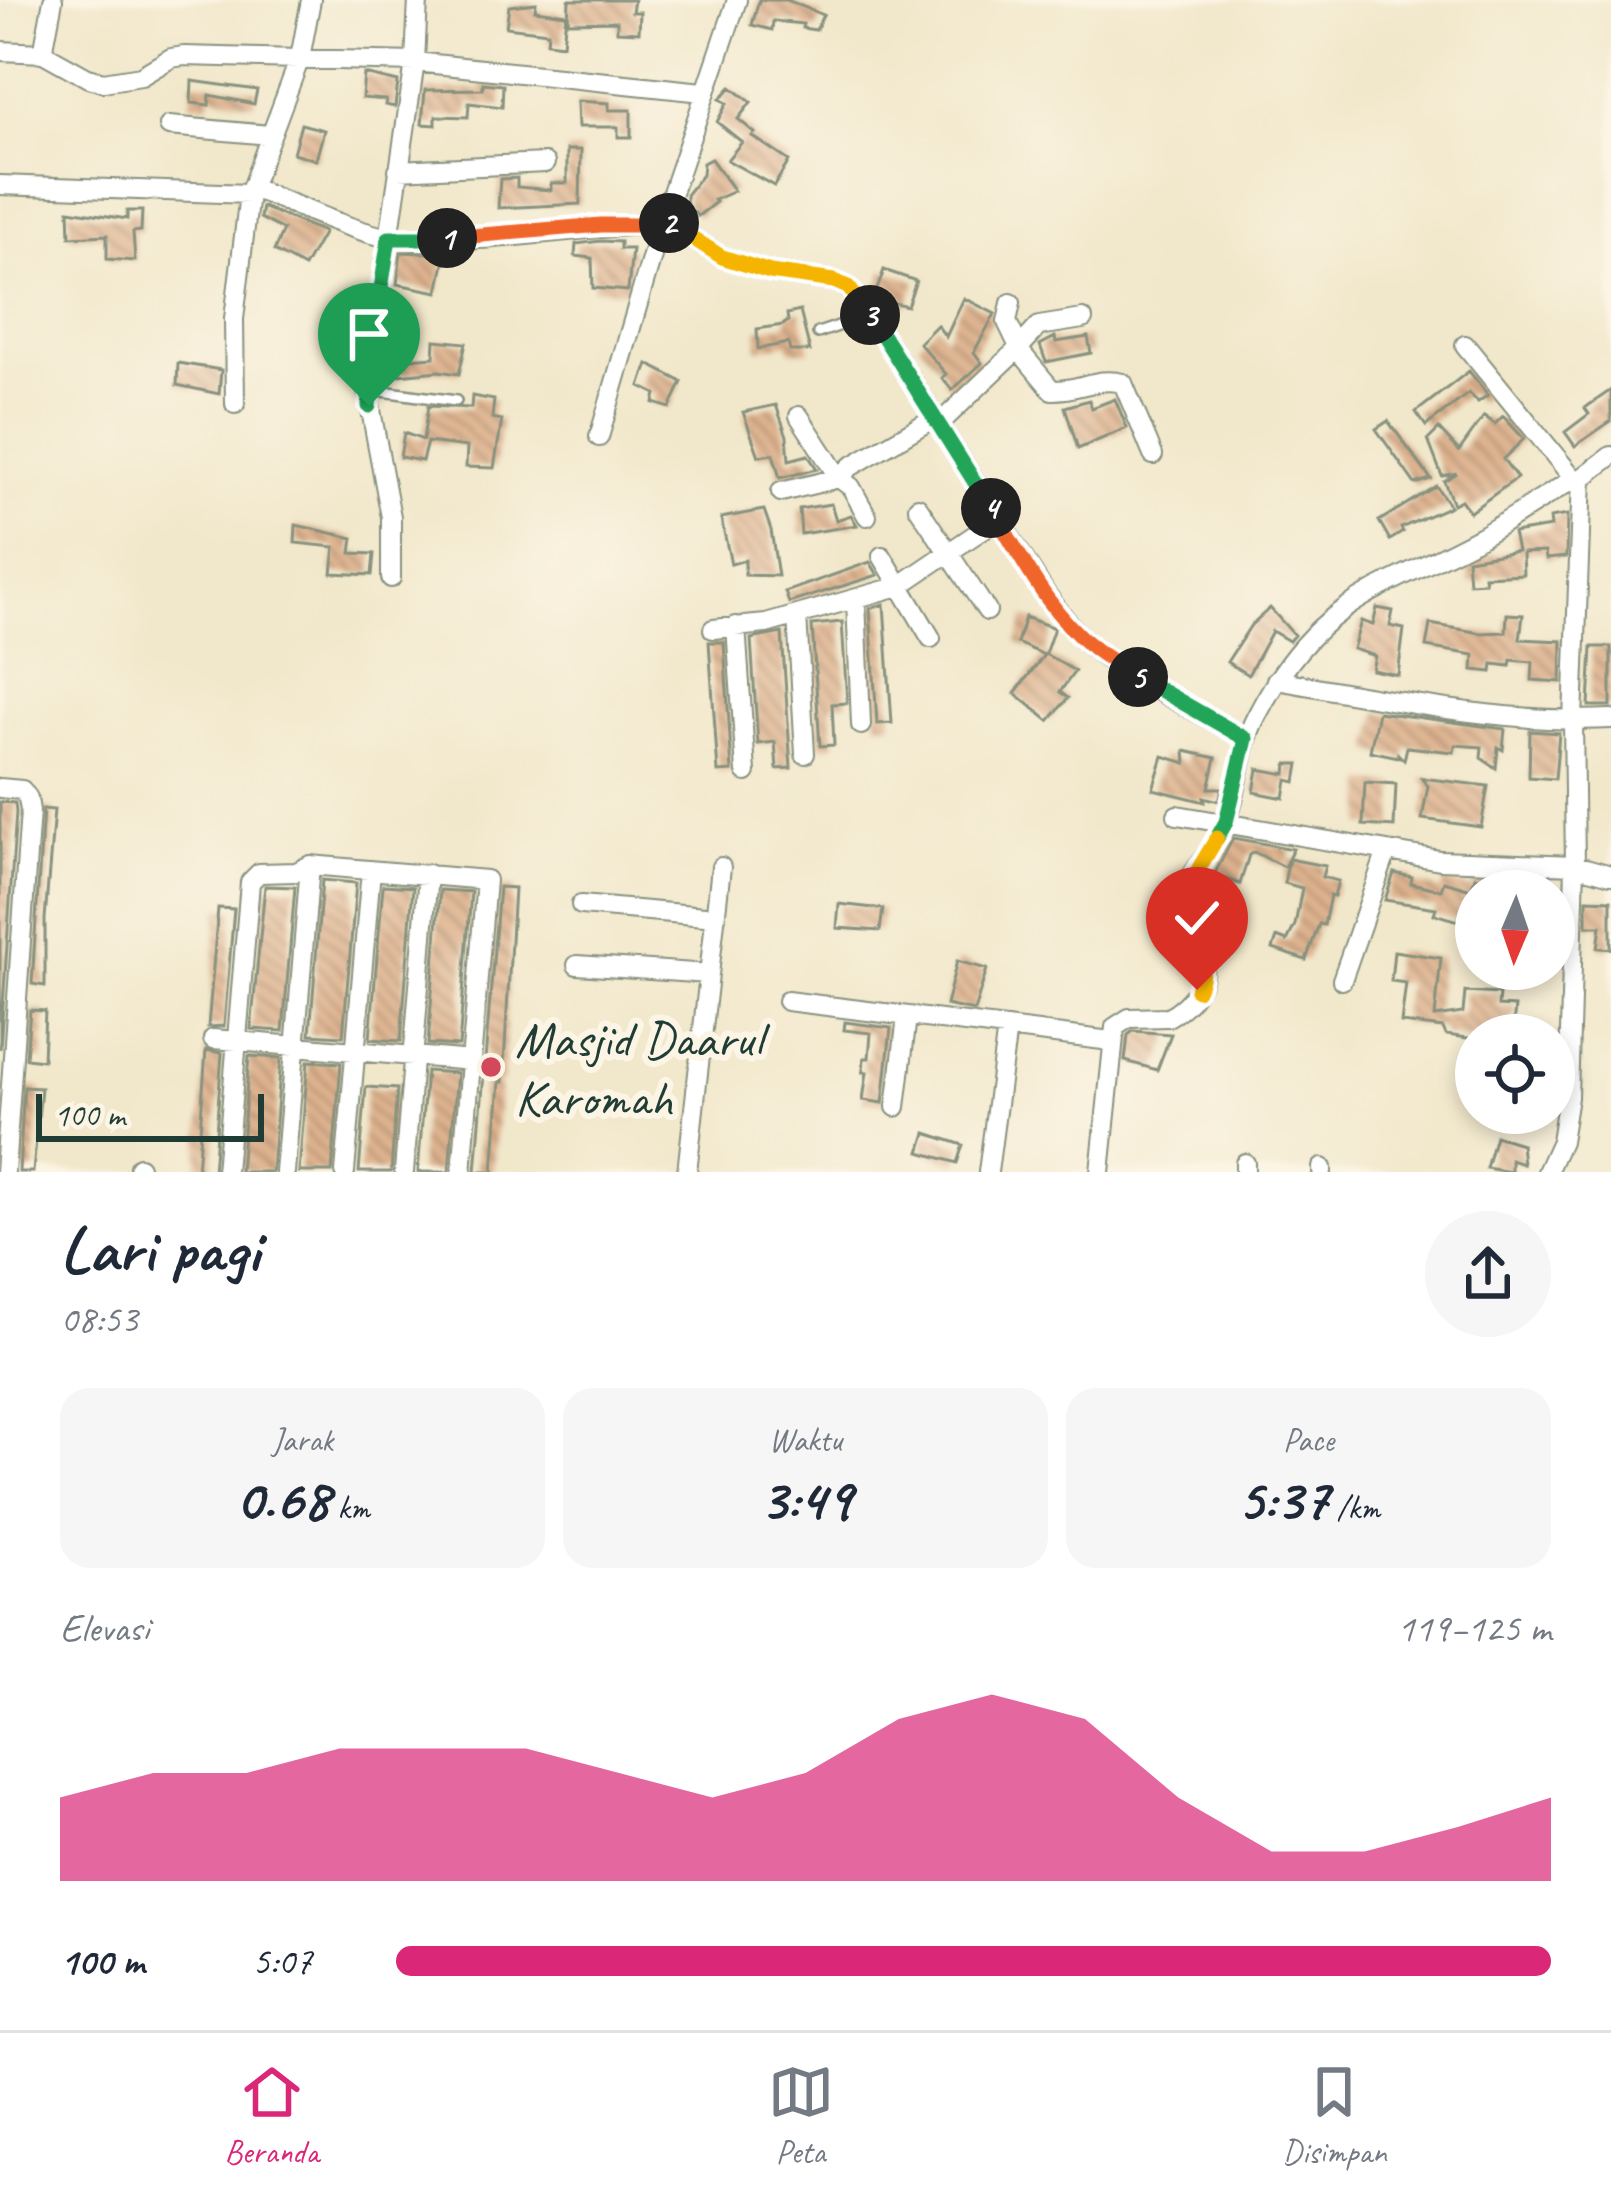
<!DOCTYPE html>
<html lang="id">
<head>
<meta charset="utf-8">
<style>
  body { margin:0; font-family:Caveat,sans-serif; background:#f6f6f7; color:#1f2937; height:100vh; display:flex; flex-direction:column; font-size:45px; white-space:nowrap }
  * { box-sizing:border-box; margin:0 }
  p { font-size:39px; color:#747a83 }
  .icon { flex:none; width:66px; height:66px; fill:none; stroke:currentColor; stroke-width:2; stroke-linecap:round; stroke-linejoin:round }
  .map { position:relative; height:1172px; overflow:hidden }
  .details { display:flex; flex-direction:column; background:#fff; flex:1 }
  .details>* { flex:none }
  .needle { width:78px; rotate:182deg }
  .fabs { position:absolute; left:1455px; top:870px; display:grid; gap:24px }
  .fabs a { display:grid; place-items:center; width:120px; height:120px; border-radius:50%; background:#fff; box-shadow:0 6px 18px #0003; font-size:60px }
  .scale { position:absolute; left:36px; bottom:30px; width:228px; box-sizing:border-box; padding-left:12px; border:6px solid #1f3d34; border-top:0; font-size:33px; line-height:42px; white-space:nowrap; color:#1f3d34; -webkit-text-stroke:9px #fcf5e5; paint-order:stroke }
  .pin { position:absolute; display:grid; place-items:center; width:102px; height:102px; color:#fff; margin:-123px -51px; border-radius:50% 50% 50% 0; rotate:-45deg; box-shadow:0 0 12px #0007 }
  .pin .icon { rotate:45deg }
  .km { position:absolute; width:60px; height:60px; margin:-30px; border-radius:50%; background:#222; color:#fff; font-size:33px; line-height:60px; text-align:center }
  .round { display:grid; place-items:center; flex:none; width:126px; height:126px; border-radius:63px; background:#f6f6f7 }
  .overview { display:flex; align-items:center; justify-content:space-between; height:204px; padding:0 60px }
  h1 { font-size:66px; font-weight:700; line-height:90px }
  .metrics { display:grid; grid-template-columns:repeat(3,1fr); gap:18px; height:204px; padding:12px 60px }
  .metrics div { display:grid; align-content:center; border-radius:30px; background:#f6f6f7; text-align:center }
  .metrics b { font-size:60px; font-weight:700 }
  .metrics small { font-size:33px; font-weight:400 }
  .metrics p { font-size:33px }
  .chart { height:336px; padding:24px 60px }
  .chart p { display:flex; justify-content:space-between }
  .chart svg { width:100%; height:216px; margin-top:12px; fill:#db2777; opacity:.7 }
  ul { padding:0 60px; list-style:none; font-size:39px }
  li { display:grid; grid-template-columns:192px 144px 1fr; align-items:center; height:90px }
  li i { height:30px; border-radius:15px; background:#db2777 }
  .menu { display:flex; justify-content:space-around; align-items:center; height:168px; border-top:3px solid #e0e1e3; background:#fff; font-size:33px; color:#747a83 }
  .menu a { display:grid; justify-items:center; gap:6px }
  .menu .active { color:#db2777 }
  .map>svg:first-child { display:block }
  .building { fill:url(#building-back-hatch) }
  .lines { fill:none; stroke-linecap:round; stroke-linejoin:round }
  .service-casing { stroke:#88927f; stroke-width:14 }
  .minor-casing { stroke:#88927f; stroke-width:22 }
  .service { stroke:#fff; stroke-width:9 }
  .minor { stroke:#fff; stroke-width:18 }
  .split-1-casing { stroke:#fff; stroke-width:24 }
  .split-2-casing { stroke:#fff; stroke-width:24 }
  .split-3-casing { stroke:#fff; stroke-width:24 }
  .split-4-casing { stroke:#fff; stroke-width:24 }
  .split-5-casing { stroke:#fff; stroke-width:24 }
  .split-6-casing { stroke:#fff; stroke-width:24 }
  .split-7-casing { stroke:#fff; stroke-width:24 }
  .split-1 { stroke:#22a559; stroke-width:15 }
  .split-2 { stroke:#f0652b; stroke-width:15 }
  .split-3 { stroke:#f5b400; stroke-width:15 }
  .split-4 { stroke:#22a559; stroke-width:15 }
  .split-5 { stroke:#f0652b; stroke-width:15 }
  .split-6 { stroke:#22a559; stroke-width:15 }
  .split-7 { stroke:#f5b400; stroke-width:15 }
  .poi-dot { fill:#d1495b; stroke:#fcf5e5; stroke-width:4.5 }
  .labels { text-anchor:middle; stroke-width:12; stroke-linejoin:round; paint-order:stroke }
  .poi-label { font-size:51px; fill:#1f3d34; stroke:#fcf5e5; text-anchor:start }
</style>
</head>
<body>
<div class="map">
<svg width="1611" height="1172" viewBox="0 0 1611 1172">
  <defs>
    <pattern id="building-back-hatch" width="6" height="6" patternUnits="userSpaceOnUse" patternTransform="scale(3)"><rect width="6" height="6" fill="#deb28e"/><path d="M-1 5l2 2M0 0l6 6M5-1l2 2" fill="none" stroke="#b39275"/></pattern>
  </defs>
  <rect width="100%" height="100%" fill="#fcf5e5"/>
  <filter id="ink" filterUnits="userSpaceOnUse"><feTurbulence type="fractalNoise" baseFrequency=".00833" numOctaves="2"/><feDisplacementMap in="SourceGraphic" scale="24" xChannelSelector="R" yChannelSelector="G"/><feConvolveMatrix kernelMatrix="1 2 1 2 8 2 1 2 1" color-interpolation-filters="sRGB"/></filter>
  <filter id="wash" filterUnits="userSpaceOnUse"><feTurbulence type="fractalNoise" baseFrequency=".004" numOctaves="4" result="noise"/><feDisplacementMap in="SourceGraphic" scale="48" xChannelSelector="R" yChannelSelector="G"/><feGaussianBlur stdDeviation="2.7" result="paint"/><feColorMatrix in="noise" values="0 0 0 0 0 0 0 0 0 0 0 0 0 0 0 0 0 1.4 0 .05"/><feComposite in="paint" operator="in"/></filter>
  <g filter="url(#wash)">
    <rect width="100%" height="100%" fill="#f1e7ca"/>
    <g id="blocks">
      <path class="building" d="M569,0H634L632,12H640L639,32L617,31V21L568,22Z
        M759,0H787L823,15L816,30L802,28L803,24L773,21L772,30L752,25Z
        M536,3L535,10L566,14L563,44L547,42L548,32L506,27L509,6Z
        M364,74L398,82L395,107L385,105L386,100L362,98Z
        M192,81L257,90L254,104L210,95L209,105L191,103Z
        M483,83L503,85L502,107L469,103L468,117L436,116V125L422,124L425,90L483,89Z
        M731,87L751,102L738,119L755,133L752,136L789,161L774,186L727,160L742,142L717,122L727,103L720,99Z
        M577,101L609,103V110H631V137H618V127H578Z
        M301,124L324,130L316,160L293,153Z
        M567,150H581L580,204L498,208L500,179L517,178V187L551,190V183H567Z
        M711,159L734,191L714,200L716,202L698,216L687,206L686,195L702,175L703,163Z
        M262,207L324,232L304,267L274,251L283,230L260,218Z
        M69,210L127,219V211H142L141,231L133,232L135,261L107,259V235L70,237Z
        M601,241L620,242V249H632L628,291L593,288L592,258L575,256L576,244Z
        M401,252L446,254L438,292L397,284Z
        M884,270L916,281L907,306L874,298Z
        M964,298L995,314L974,352L982,363L952,390L942,378L946,374L919,343L937,325L946,337Z
        M800,311L810,351H790L788,343L758,349L757,329L783,325L788,321L787,314Z
        M1055,337L1056,342L1088,337L1091,353L1046,362L1040,345Z
        M435,340L466,343L459,374L439,371L397,375L394,350L409,347V359L434,357Z
        M178,363L221,370L219,394L177,385Z
        M648,364L682,382L670,408L654,403L656,394L640,386Z
        M1469,371L1488,395L1478,402L1469,393L1426,426L1416,412Z
        M1611,390V421L1575,446L1565,432L1589,414L1585,408Z
        M472,396L494,400L492,418L502,420L494,468L466,467L467,447L427,442L422,461L400,457L404,433L423,440L428,406L471,408Z
        M1115,399L1127,428L1078,449L1065,407L1089,400L1092,408Z
        M776,405L787,436L789,460L808,455L817,469L780,478L773,454L759,456L743,412Z
        M1484,416L1495,424L1503,416L1524,439L1503,459L1517,478L1470,512L1461,500L1453,504L1444,481L1457,473L1442,476L1428,440L1439,429L1459,451Z
        M1388,421L1431,479L1415,484L1376,429Z
        M1436,486L1450,506L1401,528L1403,532L1390,540L1379,521Z
        M831,504L836,520L851,515L857,525L801,534L799,509Z
        M764,510L771,530L778,576L745,575V560L731,564L721,518Z
        M1567,515L1566,557L1546,559L1545,552L1522,553L1523,574L1484,576L1485,582L1469,583L1467,559L1517,551L1513,533L1551,527L1550,518Z
        M296,525L353,538L351,553L374,554L372,575L332,573L335,547L295,543Z
        M870,562L878,575L789,603L785,592Z
        M884,604L892,723L877,724L870,608Z
        M1270,608L1294,635L1289,641L1272,631L1248,675L1227,662L1251,625Z
        M1377,608L1393,611L1390,626L1404,629L1398,675L1372,670L1375,656L1353,649L1361,621L1373,625Z
        M1507,614L1523,615L1520,639L1562,641L1561,682L1532,680L1533,662L1511,660L1510,666L1493,664L1492,672L1473,670L1474,655L1426,647L1430,624L1481,633L1506,632Z
        M1025,617L1054,628L1045,654L1075,671L1060,692L1068,698L1049,721L1015,693L1044,655L1017,643Z
        M842,622L847,703L832,704L834,745L820,746L812,625Z
        M782,633L791,768L777,769L775,742L758,744L751,639Z
        M709,642H724L732,771L718,772Z
        M1592,647H1611V706H1589Z
        M1378,712L1505,729L1503,750L1498,747L1496,768L1481,758L1482,747L1455,745L1454,752L1407,747L1404,760L1398,754V757L1370,751Z
        M1530,731L1559,733L1555,779L1529,777Z
        M1185,751L1216,758L1209,788H1222L1219,801L1204,797L1205,802L1153,789L1163,756L1186,763Z
        M1287,764H1299L1296,782L1287,780L1284,798L1254,792L1258,769L1286,774Z
        M1421,778L1488,786L1481,827L1422,819L1428,786Z
        M1365,782L1396,784L1394,827L1363,825Z
        M0,802L15,803L16,812L0,1049Z
        M43,809L54,810L45,919V986L32,984Z
        M1233,838L1293,849L1284,867L1254,852L1249,855L1240,884L1214,875Z
        M1289,859L1325,866L1322,877L1338,881L1334,896L1330,895L1324,925L1319,924L1306,960L1273,949L1277,937L1287,941L1295,925L1302,888L1284,883Z
        M1394,873L1412,877L1411,883L1441,890L1444,881L1471,889L1475,877L1511,889L1476,891V905L1465,901L1459,921L1434,914L1436,908L1385,900Z
        M322,880L356,883L343,1036L310,1034Z
        M383,885L413,887L401,1041L370,1039Z
        M265,886L295,887L283,1031L251,1029Z
        M499,887L514,888L503,1082H500L493,1172H476Z
        M440,890L471,892L459,1046L428,1044Z
        M1587,899L1611,900V949L1598,948L1601,926H1587Z
        M839,904L883,909L880,931L837,928Z
        M218,908L234,909L224,1026L208,1027Z
        M1394,951L1441,958L1435,1017L1463,1013L1465,992L1499,994L1498,1006L1515,1007L1512,1035H1476L1475,1039L1446,1035L1443,1028L1401,1023L1406,983L1391,981Z
        M957,961L987,969L974,1011L946,1005Z
        M30,1010L45,1011L43,1060L26,1058Z
        M845,1022L891,1028L883,1103L863,1100L867,1072H863L864,1058H869L871,1033L844,1030Z
        M1133,1031L1171,1034L1157,1070L1125,1061L1128,1035Z
        M206,1050L222,1053L213,1172H197Z
        M249,1056L281,1058L272,1172H240Z
        M308,1061L341,1063L332,1172H299Z
        M426,1071L457,1073L449,1172H418Z
        M24,1087L41,1088L33,1172H19Z
        M366,1087L397,1089L391,1172H359Z
        M926,1133L963,1145L957,1163L920,1152Z
        M1495,1136L1521,1144L1523,1164L1511,1160V1172L1486,1168Z"/>
    </g>
  </g>
  <g filter="url(#ink)">
    <use href="#blocks" fill-opacity="0" stroke="#88927f" stroke-width="3"/>
    <g class="lines">
      <defs>
        <path id="service" d="M818,333L870,315
          M367,389L456,401"/>
        <path id="minor" d="M0,51L43,53L88,78L103,82L141,76L171,58L184,56L415,62L703,92
          M43,53L53,0
          M169,126L270,135
          M398,170L545,163
          M0,185L249,194
          M252,188C287,201 357,234 392,238C474,248 574,225 661,225
          M664,219L722,257L770,272L834,281L848,287L870,315L1046,594C1059,611 1073,631 1089,645C1135,683 1195,709 1246,739
          M1011,303L1007,322L1019,347
          M1465,345L1574,479
          M1018,349L1039,326L1083,319
          M235,404L234,319L249,194L300,58L311,0
          M799,416L839,478L850,467L934,418
          M938,425L1018,349L1052,390C1079,391 1097,376 1123,383L1153,455
          M599,437L661,225L737,0
          M781,492L839,478L851,487L867,516
          M918,507L987,611
          M882,556L931,638
          M391,578V517L367,389L415,62L418,0
          M856,599L861,725
          M797,615L805,754
          M736,626L746,772
          M713,629L766,624L899,586L998,519
          M1276,680C1387,699 1499,724 1611,719
          M0,788L22,790L28,798L30,811L5,1172
          M1177,815L1440,860L1575,865L1611,875
          M581,905L716,917
          M577,965L709,974
          M1342,980L1387,851
          M787,1001L1111,1041
          M213,1039L472,1061
          M896,1107L907,1017
          M1322,1168V1172
          M139,1172V1167
          M226,1172L250,882L259,873L296,872L310,865L486,880L462,1172
          M285,1172L310,865
          M345,1172L371,870
          M404,1172L428,874
          M687,1172L721,867
          M988,1172L1007,1028
          M1100,1172L1115,1027L1129,1018L1168,1017C1187,1007 1214,980 1199,957C1194,950 1181,942 1174,936C1163,897 1212,857 1226,822C1240,788 1239,750 1256,717C1316,600 1374,594 1480,537C1512,519 1542,498 1574,479L1582,478L1611,456
          M1245,1172V1163
          M1547,1172L1561,1141L1568,1097L1575,865L1573,720L1582,478"/>
      </defs>
      <use href="#service" class="service-casing"/>
      <use href="#minor" class="minor-casing"/>
      <use href="#service" class="service"/>
      <use href="#minor" class="minor"/>
    </g>
  </g>
  <g class="lines" filter="url(#ink)">
    <defs>
      <path id="split-1" d="M369,406L371,353L389,238H447"/>
      <path id="split-2" d="M447,238L601,225H661L664,219L669,223"/>
      <path id="split-3" d="M669,223L722,257L770,272L834,281L848,287L870,315"/>
      <path id="split-4" d="M870,315L991,508"/>
      <path id="split-5" d="M991,508C1020,554 1047,611 1091,646C1105,658 1123,667 1138,677"/>
      <path id="split-6" d="M1138,677L1246,739L1226,822L1217,838"/>
      <path id="split-7" d="M1197,990C1210,963 1194,953 1174,936V910L1217,838"/>
    </defs>
    <use href="#split-1" class="split-1-casing"/>
    <use href="#split-2" class="split-2-casing"/>
    <use href="#split-3" class="split-3-casing"/>
    <use href="#split-4" class="split-4-casing"/>
    <use href="#split-5" class="split-5-casing"/>
    <use href="#split-6" class="split-6-casing"/>
    <use href="#split-7" class="split-7-casing"/>
    <use href="#split-1" class="split-1"/>
    <use href="#split-2" class="split-2"/>
    <use href="#split-3" class="split-3"/>
    <use href="#split-4" class="split-4"/>
    <use href="#split-5" class="split-5"/>
    <use href="#split-6" class="split-6"/>
    <use href="#split-7" class="split-7"/>
  </g>
  <circle class="poi-dot" cx="491" cy="1067" r="12"/>
  <g class="labels">
    <g class="poi-label">
      <text x="515" y="1056">Masjid Daarul<tspan x="515" dy="59">Karomah</tspan></text>
    </g>
  </g>
</svg>
<div class="fabs">
<a><svg class="needle" viewBox="-14 -14 28 28"><path d="M0-13l5 13h-10z" fill="#e53935"/><path d="M0 13l5-13h-10z" fill="#747a83"/></svg></a>
<a><svg class="icon" aria-label="locate" viewBox="0 0 24 24"><circle cx="12" cy="12" r="6"/><path d="M12 2v4M12 18v4M2 12h4M18 12h4"/></svg></a>
</div>
<div class="scale">100 m</div>
<div class="pin" style="left:369px;top:406px;background:#1e9e55"><svg class="icon" aria-label="arrive" viewBox="0 0 24 24"><path d="M6 21V4h12l-3 4 3 4H6"/></svg></div>
<div class="pin" style="left:1197px;top:990px;background:#d93025"><svg class="icon" aria-label="check" viewBox="0 0 24 24"><path d="M5 12l5 5 9-10"/></svg></div>
<b class="km" style="left:447px;top:238px">1</b>
<b class="km" style="left:669px;top:223px">2</b>
<b class="km" style="left:870px;top:315px">3</b>
<b class="km" style="left:991px;top:508px">4</b>
<b class="km" style="left:1138px;top:677px">5</b>
</div>
<section class="details">
<div class="overview"><div><h1>Lari pagi</h1><p>08:53</p></div><a class="round"><svg class="icon" aria-label="share" viewBox="0 0 24 24"><path d="M12 15V3M7 8l5-5 5 5M5 13v7h14v-7"/></svg></a></div>
<div class="metrics">
<div><p>Jarak</p><b>0.68<small> km</small></b></div>
<div><p>Waktu</p><b>3:49</b></div>
<div><p>Pace</p><b>5:37<small> /km</small></b></div>
</div>
<div class="chart"><p><span>Elevasi</span>119–125 m</p>
<svg viewBox="0 0 160 44" preserveAspectRatio="none"><path d="M0 44V27L10 22L20 22L30 17L40 17L50 17L60 22L70 27L80 22L90 11L100 6L110 11L120 27L130 38L140 38L150 33L160 27V44z"/></svg>
</div>
<ul>
<li><b>100 m</b>5:07<i style="width:100%"></i></li>
</ul>
</section>
<nav class="menu">
<a class="active"><svg class="icon" aria-label="home" viewBox="0 0 24 24"><path d="M3 11l9-7 9 7M6 9v11h12V9"/></svg>Beranda</a>
<a><svg class="icon" aria-label="map" viewBox="0 0 24 24"><path d="M3 6l6-2 6 2 6-2v14l-6 2-6-2-6 2zM9 4v14M15 6v14"/></svg>Peta</a>
<a><svg class="icon" aria-label="saved" viewBox="0 0 24 24"><path d="M7 4h10v16l-5-4-5 4z"/></svg>Disimpan</a>
</nav>
</body>
</html>
